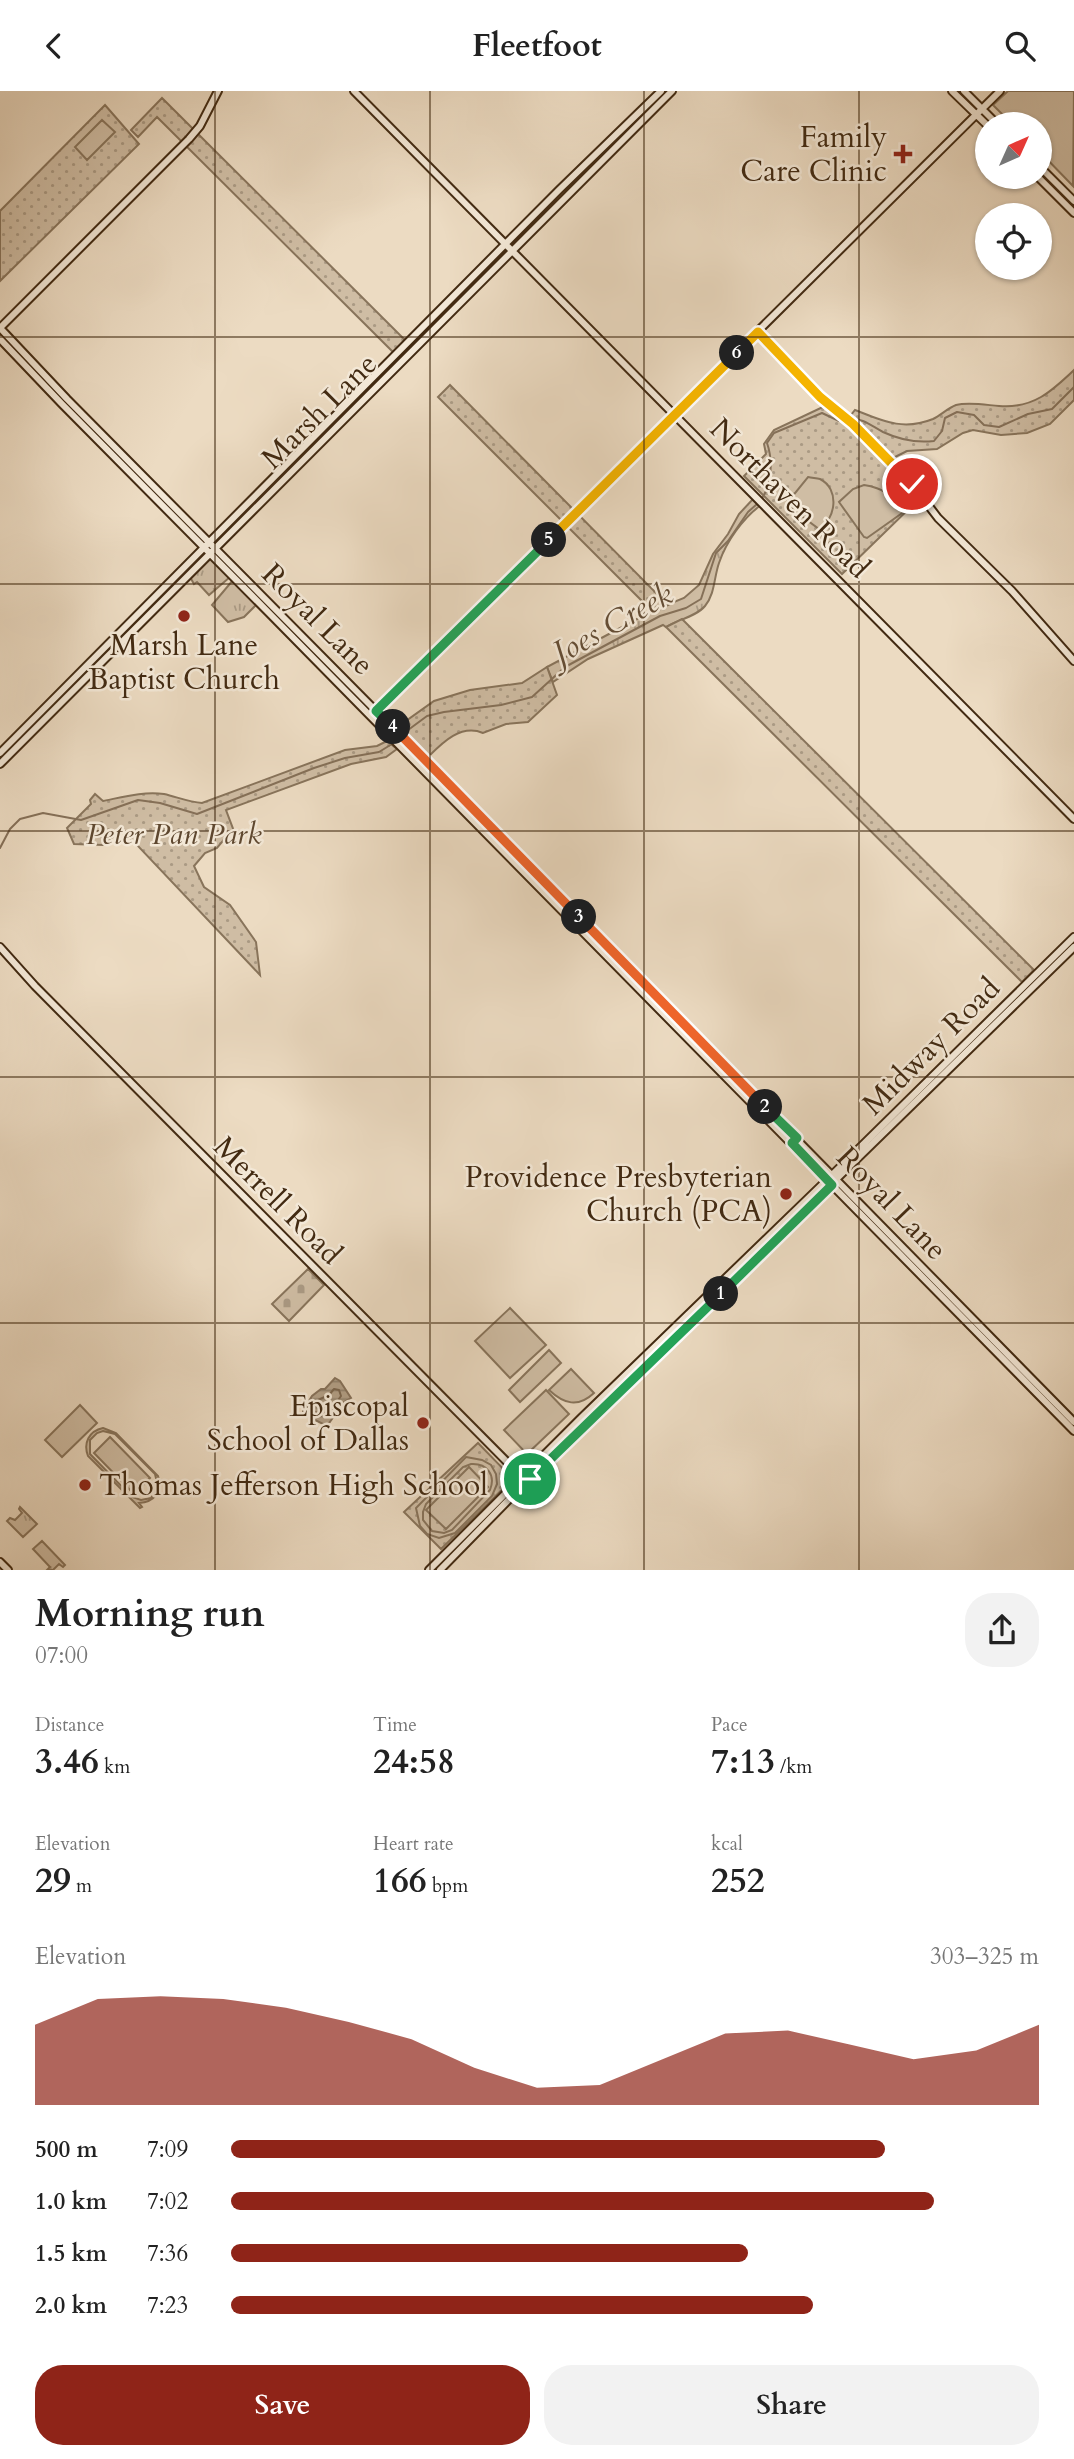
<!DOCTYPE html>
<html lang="en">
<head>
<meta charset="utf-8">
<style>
  body { margin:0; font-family:Cardo,serif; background:#f2f2f2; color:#222; height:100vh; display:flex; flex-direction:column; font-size:26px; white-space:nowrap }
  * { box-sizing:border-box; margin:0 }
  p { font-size:23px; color:#767676 }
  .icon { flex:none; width:38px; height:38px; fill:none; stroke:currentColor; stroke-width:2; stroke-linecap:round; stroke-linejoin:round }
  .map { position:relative; height:1479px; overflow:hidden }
  .drawer { display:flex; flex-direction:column; background:#fff; flex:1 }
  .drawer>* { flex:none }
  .needle { width:46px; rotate:45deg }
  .fabs { position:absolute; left:975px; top:21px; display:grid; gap:14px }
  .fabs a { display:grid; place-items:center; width:77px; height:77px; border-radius:50%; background:#fff; box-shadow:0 2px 5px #0004; font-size:35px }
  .pin { position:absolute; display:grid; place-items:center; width:60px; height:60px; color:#fff; margin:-30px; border:4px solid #fff; border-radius:50%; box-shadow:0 2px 7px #0007 }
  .km { position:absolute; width:35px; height:35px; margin:-18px; border-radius:50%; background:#222; color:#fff; font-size:19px; line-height:35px; text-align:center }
  .round { display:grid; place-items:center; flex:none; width:74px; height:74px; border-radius:28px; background:#f2f2f2 }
  .overview { display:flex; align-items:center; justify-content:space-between; height:119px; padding:0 35px }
  h1 { font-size:38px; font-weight:700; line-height:52px }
  .stats { display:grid; grid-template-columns:repeat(3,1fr); gap:10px; height:119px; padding:7px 35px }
  .stats div { display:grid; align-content:center }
  .stats b { font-size:35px; font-weight:700 }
  .stats small { font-size:19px; font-weight:400 }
  .stats p { font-size:19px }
  .chart { height:196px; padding:14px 35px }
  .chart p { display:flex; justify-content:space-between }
  .chart svg { width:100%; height:126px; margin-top:7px; fill:#8f2418; opacity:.7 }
  .primary-button { display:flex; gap:14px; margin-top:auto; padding:14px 35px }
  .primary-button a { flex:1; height:80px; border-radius:28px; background:#8f2418; color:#fff; font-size:28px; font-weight:700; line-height:80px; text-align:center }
  .primary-button a+a { background:#f2f2f2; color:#222 }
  ul { padding:0 35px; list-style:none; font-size:23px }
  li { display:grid; grid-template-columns:112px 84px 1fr; align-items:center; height:52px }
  li i { height:18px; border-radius:9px; background:#8f2418 }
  header { display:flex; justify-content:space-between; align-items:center; height:91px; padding:0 35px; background:#fff; font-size:32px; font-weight:700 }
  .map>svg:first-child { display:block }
  .grass { fill:url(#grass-tufts); stroke:#88745b; stroke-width:2 }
  .cemetery { fill:url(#cemetery-stones); stroke:#88745b; stroke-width:2 }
  .park { fill:url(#park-dots); stroke:#88745b; stroke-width:2 }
  .garden { fill:#cfbda4; stroke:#88745b; stroke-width:2; fill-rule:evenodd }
  .water { fill:url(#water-rules); stroke:#857058; stroke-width:2 }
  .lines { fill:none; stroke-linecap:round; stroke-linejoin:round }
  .shore { stroke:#7a644c; stroke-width:2 }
  .stream { stroke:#857058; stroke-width:2 }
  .secondary-casing { stroke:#422a12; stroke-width:10 }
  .secondary { stroke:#f3e8d7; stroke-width:6 }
  .split-1-casing { stroke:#fff; stroke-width:14 }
  .split-2-casing { stroke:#fff; stroke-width:14 }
  .split-3-casing { stroke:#fff; stroke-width:14 }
  .split-4-casing { stroke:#fff; stroke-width:14 }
  .split-5-casing { stroke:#fff; stroke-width:14 }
  .split-6-casing { stroke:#fff; stroke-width:14 }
  .split-7-casing { stroke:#fff; stroke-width:14 }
  .split-1 { stroke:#22a559; stroke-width:9 }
  .split-2 { stroke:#22a559; stroke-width:9 }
  .split-3 { stroke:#f0652b; stroke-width:9 }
  .split-4 { stroke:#f0652b; stroke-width:9 }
  .split-5 { stroke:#22a559; stroke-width:9 }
  .split-6 { stroke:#f5b400; stroke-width:9 }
  .split-7 { stroke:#f5b400; stroke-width:9 }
  .grid { fill:none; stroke:#422a12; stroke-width:2; stroke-opacity:0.55 }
  .poi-dot { fill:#8f2418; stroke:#f3e8d7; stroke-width:2.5 }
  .labels { text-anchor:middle; stroke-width:5; stroke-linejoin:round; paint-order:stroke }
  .poi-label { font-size:30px; fill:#422a12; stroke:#f3e8d7; text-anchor:end }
  .street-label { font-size:30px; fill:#422a12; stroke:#f3e8d7 }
  .park-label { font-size:30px; font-style:italic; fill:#5e472f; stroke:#f3e8d7 }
  .water-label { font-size:32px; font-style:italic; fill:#644d35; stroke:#f3e8d7 }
</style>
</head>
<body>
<header><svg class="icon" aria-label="back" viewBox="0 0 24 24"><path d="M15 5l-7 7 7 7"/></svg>Fleetfoot<svg class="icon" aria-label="search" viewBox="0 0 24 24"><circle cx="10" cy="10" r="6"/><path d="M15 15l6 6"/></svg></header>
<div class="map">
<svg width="1074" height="1479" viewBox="0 0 1074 1479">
  <defs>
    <pattern id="grass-tufts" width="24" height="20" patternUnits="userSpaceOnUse" patternTransform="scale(1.75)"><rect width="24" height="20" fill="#cfbda4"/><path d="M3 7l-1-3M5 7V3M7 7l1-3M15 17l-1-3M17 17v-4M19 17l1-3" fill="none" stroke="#aa9a84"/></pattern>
    <pattern id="cemetery-stones" width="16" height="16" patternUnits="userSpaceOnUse" patternTransform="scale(1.75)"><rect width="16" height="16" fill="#cfbda4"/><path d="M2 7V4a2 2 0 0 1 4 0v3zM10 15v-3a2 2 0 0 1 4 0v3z" fill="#aa9a84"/></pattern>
    <pattern id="park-dots" width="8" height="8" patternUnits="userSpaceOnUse" patternTransform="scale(1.75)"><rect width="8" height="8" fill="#cfbda4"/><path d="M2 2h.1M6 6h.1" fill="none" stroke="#aa9a84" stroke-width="1.8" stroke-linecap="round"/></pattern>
    <pattern id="water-rules" width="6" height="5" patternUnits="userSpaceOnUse" patternTransform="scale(1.75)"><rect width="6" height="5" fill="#b29f86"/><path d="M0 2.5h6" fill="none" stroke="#92826c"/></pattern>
  </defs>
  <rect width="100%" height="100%" fill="#ecdbc2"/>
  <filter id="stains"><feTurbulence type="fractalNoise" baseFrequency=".00286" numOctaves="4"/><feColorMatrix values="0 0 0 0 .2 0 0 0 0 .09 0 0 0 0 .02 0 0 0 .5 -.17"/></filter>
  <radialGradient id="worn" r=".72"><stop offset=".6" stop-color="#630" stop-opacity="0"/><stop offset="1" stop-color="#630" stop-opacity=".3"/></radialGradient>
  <path class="grass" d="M754,407L761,414C743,427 726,451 719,472C714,486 715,503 705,515C697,525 678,529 666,536L663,534L588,568L553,591L547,576L652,520L684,507L699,494L713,463L728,443L739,423Z
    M209,467L213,468L230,486L209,504L197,491L194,493L190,486Z
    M233,489L257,513L244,526L228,531L212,514Z
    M20,1416L37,1433L23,1446L7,1430L10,1427L15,1429L22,1422L19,1418Z
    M42,1450L65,1474L63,1476L59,1473L53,1479H47L50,1476L33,1458Z"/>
  <path class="cemetery" d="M308,1178L324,1194L289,1230L272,1213Z"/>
  <path class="park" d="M162,7L406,250L394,262L157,26L138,46L131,39Z
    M105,14L139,53L0,190V120Z
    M1074,279V309L1050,333L1027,342L1001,344L973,339L963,342L937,358L907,360L893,367L851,324L855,319C883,330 903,340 933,328C941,324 948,317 956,314C969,311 986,314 999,315C1033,318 1052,300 1074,279Z
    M450,294L668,514L652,520L438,306Z
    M825,315C853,338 899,378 919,408L842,483L744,385L766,363L764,353L774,339Z
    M682,528L726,572L1034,879L1022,891L666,536Z
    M547,576L557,604L528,631L506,633L483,642C461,633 443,651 429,665L399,635L434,610L470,599L522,592Z
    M387,650L397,658L386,666L351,673L226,719L235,743L226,746L217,757L205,762L194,775L204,796L230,814L256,851L260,884L122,738L103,754L74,753L67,737L91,713L90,709L95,703L103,710C123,706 144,700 164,703C177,706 189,711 202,712L345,659L377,655Z
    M478,1352L513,1388L441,1458L404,1421Z"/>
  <path class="garden" d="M1008,0H1074L1073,95L1040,61V33H1012L993,14Z
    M102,29L115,41L87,69L75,56Z
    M808,386C812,387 816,387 820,388C840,398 836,428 819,438L788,415L787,412Z
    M864,394C884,397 893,405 905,420L867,447L864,446L839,411L853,398Z
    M510,1217L546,1254L510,1287L475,1250Z
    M549,1259L561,1272L520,1311L509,1299Z
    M571,1278L594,1302C578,1317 564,1313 549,1299Z
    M546,1299L569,1323L527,1363L504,1339Z
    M80,1314L97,1332L62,1366L45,1349Z
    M103,1337L116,1342L158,1385C163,1401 154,1411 139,1412L142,1416L140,1417L88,1365C83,1352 89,1340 103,1337ZM103,1340L115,1343L155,1383L158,1396L151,1407L141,1409L132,1406L90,1363V1349L97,1342Z
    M110,1346L150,1387L134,1403L94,1362Z
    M466,1366L482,1369L491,1374L496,1383L497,1393L492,1405L455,1442L439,1447L427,1443L420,1435L416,1417ZM471,1373C487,1372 496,1384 490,1399L452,1439L444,1442L432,1440L423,1429V1421L426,1413L463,1376Z
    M469,1376L488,1396L446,1438L426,1419Z"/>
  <path class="water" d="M335,1287L340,1290L351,1307L344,1311L327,1335L305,1324L303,1320L312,1305L321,1298H325Z"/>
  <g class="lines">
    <path class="shore" d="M334,1298L339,1299L341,1305L327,1325L324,1326L314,1320L313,1317L318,1309L329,1304Z"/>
    <path class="stream" d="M851,328C863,327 873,336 883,341C898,348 917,352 934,350L942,340L945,327L957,321L974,324L984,334L999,336L1028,323L1052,318L1074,296
      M761,409C772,393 773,369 767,352L774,342L822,322L839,330L846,329
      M404,642L427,625L444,621L501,614L532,606L565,576L660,525L686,517L701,508L716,462L728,450L748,421L757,413
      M0,757L10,738L20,728L43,722L81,729L138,709L160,712L197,723L314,677L345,667L379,661L392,653"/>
    <defs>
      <path id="secondary" d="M354,0L1074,728
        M952,0L987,34
        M964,0L997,33
        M1040,76L1074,110
        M1038,86L1074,122
        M0,237L67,308L376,620L1074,1331
        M0,237L189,48L200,35L218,0
        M758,241L820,306L853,333L912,393L938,427L1012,500L1074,570
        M0,248L62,313L269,522L1074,1340
        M374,621L1000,0
        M0,662L559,99L661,0
        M0,673L672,0
        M0,856L35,895L523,1387
        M0,1471L8,1479
        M429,1479L581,1327L827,1089L1074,846
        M440,1479L527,1390L1074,856"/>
    </defs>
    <use href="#secondary" class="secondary-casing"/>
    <use href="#secondary" class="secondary"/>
  </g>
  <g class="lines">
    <defs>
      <path id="split-1" d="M530,1388L721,1203"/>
      <path id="split-2" d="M721,1203L832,1094L792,1052L797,1047L765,1016"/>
      <path id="split-3" d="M579,826L765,1016"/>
      <path id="split-4" d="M393,636L579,826"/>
      <path id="split-5" d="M393,636L376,620L549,449"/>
      <path id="split-6" d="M549,449L737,262"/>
      <path id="split-7" d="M737,262L758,241L820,306L853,333L912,393"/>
    </defs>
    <use href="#split-1" class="split-1-casing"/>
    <use href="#split-2" class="split-2-casing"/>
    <use href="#split-3" class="split-3-casing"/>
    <use href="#split-4" class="split-4-casing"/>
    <use href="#split-5" class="split-5-casing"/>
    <use href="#split-6" class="split-6-casing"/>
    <use href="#split-7" class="split-7-casing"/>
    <use href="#split-1" class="split-1"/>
    <use href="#split-2" class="split-2"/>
    <use href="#split-3" class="split-3"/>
    <use href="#split-4" class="split-4"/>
    <use href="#split-5" class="split-5"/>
    <use href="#split-6" class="split-6"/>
    <use href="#split-7" class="split-7"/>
  </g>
  <path class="grid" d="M215,0V1479M430,0V1479M644,0V1479M859,0V1479M0,246H1074M0,493H1074M0,740H1074M0,986H1074M0,1232H1074"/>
  <g class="poi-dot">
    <path d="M899.5 52.5h7v7h7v7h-7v7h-7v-7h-7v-7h7z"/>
    <circle cx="184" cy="525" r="7"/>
    <circle cx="786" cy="1103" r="7"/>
    <circle cx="423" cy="1332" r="7"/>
    <circle cx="85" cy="1394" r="7"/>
  </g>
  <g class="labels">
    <g class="poi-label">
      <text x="887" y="56">Family<tspan x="887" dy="34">Care Clinic</tspan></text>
      <text x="184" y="564" text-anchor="middle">Marsh Lane<tspan x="184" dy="34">Baptist Church</tspan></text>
      <text x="772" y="1096">Providence Presbyterian<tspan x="772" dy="34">Church (PCA)</tspan></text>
      <text x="409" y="1325">Episcopal<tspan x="409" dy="34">School of Dallas</tspan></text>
      <text x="99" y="1404" text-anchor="start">Thomas Jefferson High School</text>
    </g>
    <g class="street-label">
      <text transform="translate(319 320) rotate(-45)" y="10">Marsh Lane</text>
      <text transform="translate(790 407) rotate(45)" y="10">Northaven Road</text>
      <text transform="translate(318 528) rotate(45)" y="10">Royal Lane</text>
      <text transform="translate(931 955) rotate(-45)" y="10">Midway Road</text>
      <text transform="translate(278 1109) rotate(45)" y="10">Merrell Road</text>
      <text transform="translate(892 1112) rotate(46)" y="10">Royal Lane</text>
    </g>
    <g class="park-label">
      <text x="174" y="753">Peter Pan Park</text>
    </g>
    <g class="water-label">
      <text transform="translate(612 532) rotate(-29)" y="11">Joes Creek</text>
    </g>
  </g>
  <rect width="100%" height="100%" filter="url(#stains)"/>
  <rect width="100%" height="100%" fill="url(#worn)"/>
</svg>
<div class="fabs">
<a><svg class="needle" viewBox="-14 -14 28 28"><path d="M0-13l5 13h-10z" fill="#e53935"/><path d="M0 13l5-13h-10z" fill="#767676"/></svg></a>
<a><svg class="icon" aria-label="locate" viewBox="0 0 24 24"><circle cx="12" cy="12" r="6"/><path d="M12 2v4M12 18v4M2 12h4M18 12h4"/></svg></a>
</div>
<div class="pin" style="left:530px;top:1388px;background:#1e9e55"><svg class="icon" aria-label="arrive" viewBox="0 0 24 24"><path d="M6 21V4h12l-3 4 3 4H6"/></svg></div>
<div class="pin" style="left:912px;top:393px;background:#d93025"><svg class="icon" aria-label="check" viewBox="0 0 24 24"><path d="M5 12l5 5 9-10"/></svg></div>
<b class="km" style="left:721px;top:1203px">1</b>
<b class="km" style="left:765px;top:1016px">2</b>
<b class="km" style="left:579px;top:826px">3</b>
<b class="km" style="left:393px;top:636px">4</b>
<b class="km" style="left:549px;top:449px">5</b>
<b class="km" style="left:737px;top:262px">6</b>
</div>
<section class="drawer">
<div class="overview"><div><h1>Morning run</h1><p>07:00</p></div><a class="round"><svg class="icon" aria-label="share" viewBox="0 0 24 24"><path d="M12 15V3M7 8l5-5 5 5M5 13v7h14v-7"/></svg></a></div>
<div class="stats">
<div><p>Distance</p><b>3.46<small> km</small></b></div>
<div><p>Time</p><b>24:58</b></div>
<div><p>Pace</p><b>7:13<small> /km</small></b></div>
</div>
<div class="stats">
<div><p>Elevation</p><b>29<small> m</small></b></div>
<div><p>Heart rate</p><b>166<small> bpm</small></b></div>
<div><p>kcal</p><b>252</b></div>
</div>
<div class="chart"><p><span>Elevation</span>303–325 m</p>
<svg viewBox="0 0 160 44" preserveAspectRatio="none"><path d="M0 44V16L10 7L20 6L30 7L40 10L50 15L60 21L70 31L80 38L90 37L100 28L110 19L120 18L130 23L140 28L150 25L160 16V44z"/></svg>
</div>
<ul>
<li><b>500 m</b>7:09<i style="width:81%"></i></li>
<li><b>1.0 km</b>7:02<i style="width:87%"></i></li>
<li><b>1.5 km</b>7:36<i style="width:64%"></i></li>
<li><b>2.0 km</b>7:23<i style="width:72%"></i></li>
</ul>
<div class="primary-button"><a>Save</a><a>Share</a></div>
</section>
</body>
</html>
